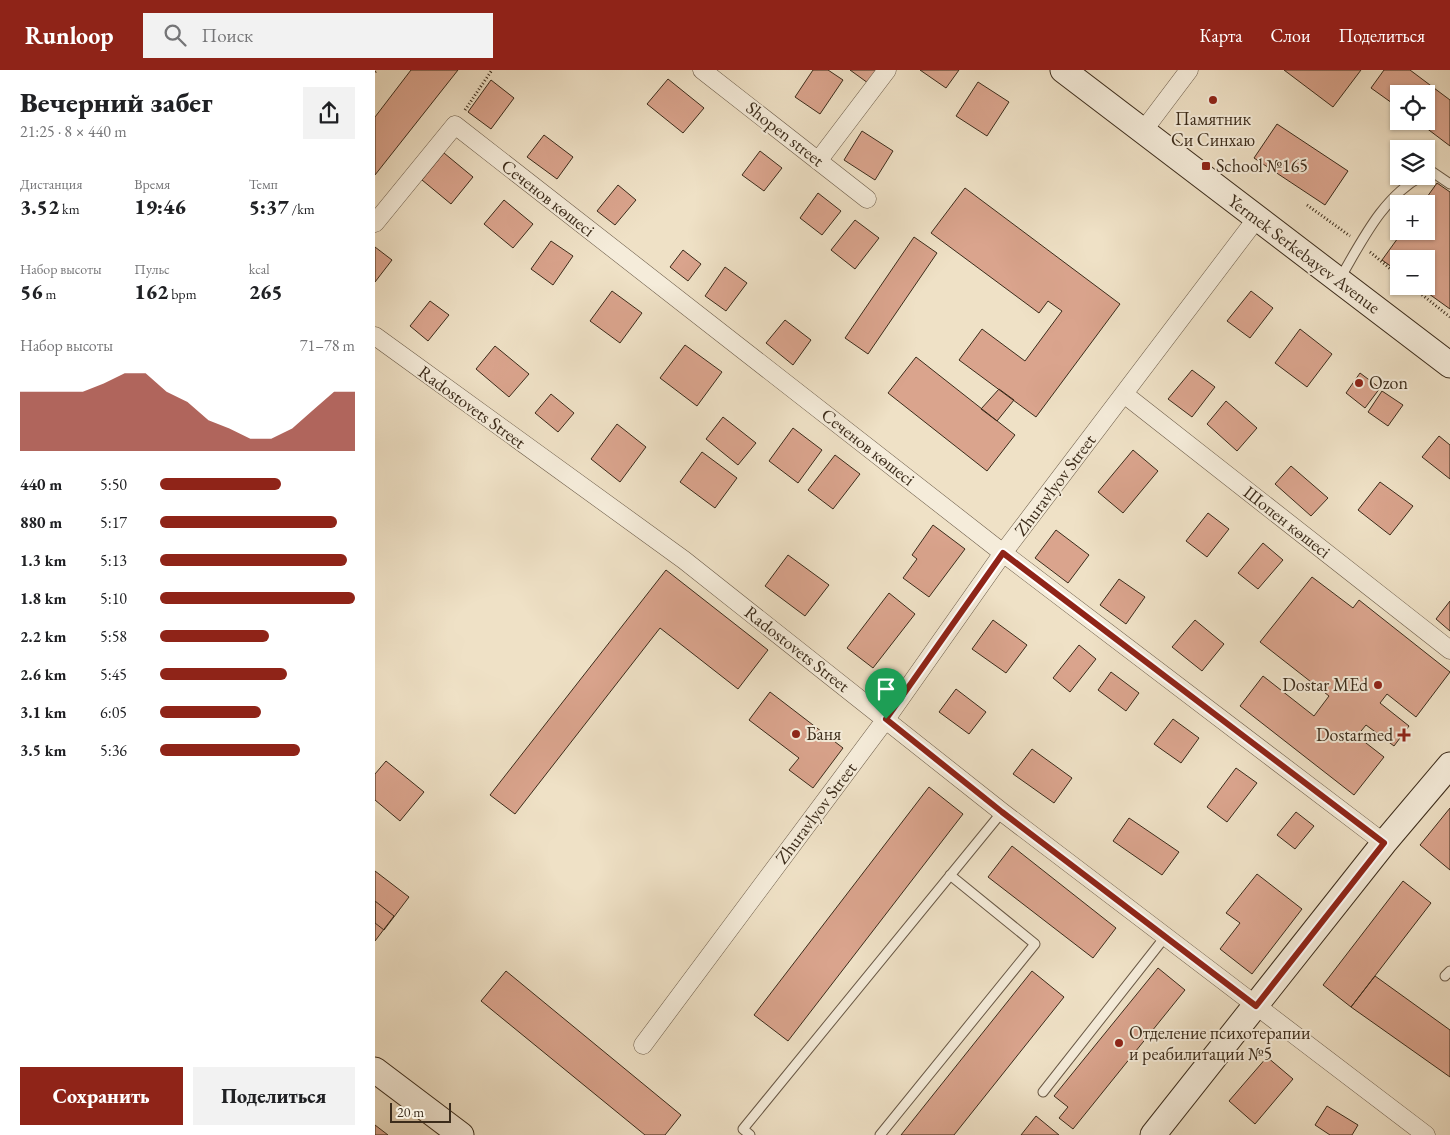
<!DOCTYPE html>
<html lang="ru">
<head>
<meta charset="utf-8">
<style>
  body { margin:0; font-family:"EB Garamond",serif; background:#f2f2f2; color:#202124; height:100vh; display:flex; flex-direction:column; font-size:19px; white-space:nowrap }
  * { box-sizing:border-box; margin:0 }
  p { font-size:16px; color:#757577 }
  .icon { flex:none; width:28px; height:28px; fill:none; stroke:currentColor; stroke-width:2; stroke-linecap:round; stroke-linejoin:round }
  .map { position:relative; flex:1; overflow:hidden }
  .details { display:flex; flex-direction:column; background:#fff; width:375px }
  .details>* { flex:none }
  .tools { position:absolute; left:1015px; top:15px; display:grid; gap:10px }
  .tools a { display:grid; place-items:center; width:45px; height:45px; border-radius:0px; background:#fff; box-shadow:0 1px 4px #0004; font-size:25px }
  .scale { position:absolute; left:15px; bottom:12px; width:61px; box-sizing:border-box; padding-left:5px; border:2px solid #3c2c1b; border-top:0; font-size:14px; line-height:18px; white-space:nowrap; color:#3c2c1b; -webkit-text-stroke:4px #f5ecda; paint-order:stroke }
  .pin { position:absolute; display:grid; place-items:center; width:42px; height:42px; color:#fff; margin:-51px -21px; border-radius:50% 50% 50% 0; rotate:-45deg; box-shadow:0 0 5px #0007 }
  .pin .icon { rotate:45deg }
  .round { display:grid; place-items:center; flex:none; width:52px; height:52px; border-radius:0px; background:#f2f2f2 }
  .overview { display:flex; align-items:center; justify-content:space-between; height:85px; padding:0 20px }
  h1 { font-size:28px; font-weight:800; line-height:38px }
  .stats { display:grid; grid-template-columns:repeat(3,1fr); gap:8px; height:85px; padding:5px 20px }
  .stats div { display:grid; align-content:center }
  .stats b { font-size:21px; font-weight:800 }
  .stats small { font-size:14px; font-weight:400 }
  .stats p { font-size:14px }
  .chart { height:140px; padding:10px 20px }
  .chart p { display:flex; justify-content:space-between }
  .chart svg { width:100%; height:90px; margin-top:5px; fill:#8f2418; opacity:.7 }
  .cta { display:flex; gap:10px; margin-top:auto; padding:10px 20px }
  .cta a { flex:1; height:58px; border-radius:0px; background:#8f2418; color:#fff; font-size:20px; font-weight:800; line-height:58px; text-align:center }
  .cta a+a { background:#f2f2f2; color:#202124 }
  ul { padding:0 20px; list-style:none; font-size:16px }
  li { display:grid; grid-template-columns:80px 60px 1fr; align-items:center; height:38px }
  li i { height:12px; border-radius:6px; background:#8f2418 }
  header { display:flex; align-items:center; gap:30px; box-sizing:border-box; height:70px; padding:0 25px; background:#8f2418; color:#fff }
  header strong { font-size:24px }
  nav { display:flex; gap:28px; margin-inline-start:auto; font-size:18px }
  .search { width:350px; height:45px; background:#f2f2f2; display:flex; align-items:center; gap:12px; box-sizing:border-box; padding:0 18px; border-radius:0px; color:#757577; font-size:19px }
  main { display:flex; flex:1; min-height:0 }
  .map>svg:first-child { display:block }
  .building { fill:#daa48d; stroke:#3c2c1b }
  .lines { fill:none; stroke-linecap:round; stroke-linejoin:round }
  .lane-casing { stroke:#695946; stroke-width:11 }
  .street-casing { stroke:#695946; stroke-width:19 }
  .secondary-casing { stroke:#3c2c1b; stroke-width:27 }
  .path { stroke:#3c2c1b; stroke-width:3; stroke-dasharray:1 2.5; stroke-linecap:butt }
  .lane { stroke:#f5ecda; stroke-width:9 }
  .street { stroke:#f5ecda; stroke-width:18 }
  .secondary { stroke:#f5ecda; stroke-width:25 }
  .route-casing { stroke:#fff; stroke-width:10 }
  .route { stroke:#8f2418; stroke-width:6 }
  .poi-dot { fill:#8f2418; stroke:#f5ecda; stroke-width:2 }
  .labels { text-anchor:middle; stroke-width:4; stroke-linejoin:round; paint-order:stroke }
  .poi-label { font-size:18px; fill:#3c2c1b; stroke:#f5ecda; text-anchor:start }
  .street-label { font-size:18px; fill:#3c2c1b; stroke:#f5ecda }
</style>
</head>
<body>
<header>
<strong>Runloop</strong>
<div class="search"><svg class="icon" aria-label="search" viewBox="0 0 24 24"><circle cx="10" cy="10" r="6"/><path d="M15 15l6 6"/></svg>Поиск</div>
<nav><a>Карта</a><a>Слои</a><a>Поделиться</a></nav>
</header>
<main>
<section class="details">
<div class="overview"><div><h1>Вечерний забег</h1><p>21:25 · 8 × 440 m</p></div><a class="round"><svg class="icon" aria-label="share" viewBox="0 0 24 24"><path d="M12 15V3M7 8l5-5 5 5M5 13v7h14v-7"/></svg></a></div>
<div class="stats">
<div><p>Дистанция</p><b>3.52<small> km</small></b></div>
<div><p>Время</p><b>19:46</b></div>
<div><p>Темп</p><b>5:37<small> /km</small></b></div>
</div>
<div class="stats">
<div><p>Набор высоты</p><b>56<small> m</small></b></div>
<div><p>Пульс</p><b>162<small> bpm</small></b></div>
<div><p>kcal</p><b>265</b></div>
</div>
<div class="chart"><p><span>Набор высоты</span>71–78 m</p>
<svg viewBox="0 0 160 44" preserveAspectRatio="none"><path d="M0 44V15L10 15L20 15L30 15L40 11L50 6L60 6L70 15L80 20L90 29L100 33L110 38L120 38L130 33L140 24L150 15L160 15V44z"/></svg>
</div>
<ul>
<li><b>440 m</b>5:50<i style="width:62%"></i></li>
<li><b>880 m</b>5:17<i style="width:91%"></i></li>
<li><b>1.3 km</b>5:13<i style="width:96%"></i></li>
<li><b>1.8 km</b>5:10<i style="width:100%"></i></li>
<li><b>2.2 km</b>5:58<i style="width:56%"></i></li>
<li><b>2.6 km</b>5:45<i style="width:65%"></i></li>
<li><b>3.1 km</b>6:05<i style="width:52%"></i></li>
<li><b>3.5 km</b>5:36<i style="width:72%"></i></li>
</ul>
<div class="cta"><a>Сохранить</a><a>Поделиться</a></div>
</section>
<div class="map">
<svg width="1075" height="1065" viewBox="0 0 1075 1065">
  <rect width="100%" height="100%" fill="#efe1c6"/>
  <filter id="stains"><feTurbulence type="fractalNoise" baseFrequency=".004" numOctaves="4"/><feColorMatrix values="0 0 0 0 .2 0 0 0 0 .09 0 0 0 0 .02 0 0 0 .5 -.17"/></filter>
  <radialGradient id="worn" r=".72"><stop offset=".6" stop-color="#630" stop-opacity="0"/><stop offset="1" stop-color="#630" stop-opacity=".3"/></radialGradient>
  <path class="building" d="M36,0H83L0,105V47Z
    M438,0H453L468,10L445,44L420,27Z
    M475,0H503L493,13Z
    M545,0H584L571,18Z
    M909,0H986L958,37Z
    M1009,0H1035L1075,30V76L1042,51H1051V24H1024V38L996,18Z
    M293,9L329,38L308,63L272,34Z
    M116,10L139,28L116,59L93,42Z
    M603,12L634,32L612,66L581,46Z
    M902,54L973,101L950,135L879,88Z
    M487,61L518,81L500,110L469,90Z
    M169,65L198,87L182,109L152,87Z
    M385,81L407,98L389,121L367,105Z
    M69,83L98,107L76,134L47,110Z
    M1062,113L1075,122V239L1043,216H1051V189H1024V202L1007,190L1028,161H1051V134H1047Z
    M243,115L261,130L240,155L222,141Z
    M590,118L745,234L661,347L584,290L607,259L650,291L687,241L673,231L664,243L556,163Z
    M443,123L466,141L447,165L425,148Z
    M129,130L158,154L138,178L109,154Z
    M480,150L504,168L480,199L456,180Z
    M539,167L562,183L493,284L470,268Z
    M176,171L198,186L178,215L156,199Z
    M0,177L17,190L0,212Z
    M308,180L326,194L313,211L295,197Z
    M350,197L372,213L351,241L330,226Z
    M237,221L267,243L245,273L215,251Z
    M876,221L898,238L875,268L852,251Z
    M55,231L74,245L53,271L35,256Z
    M410,250L436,270L418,295L391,273Z
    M925,259L957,284L932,317L900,293Z
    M310,275L347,302L322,336L285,308Z
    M120,276L154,304L134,327L101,299Z
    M541,287L640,365L612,401L513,323Z
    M817,300L840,317L817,347L793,329Z
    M985,303L1005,318L990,338L971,323Z
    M624,319L639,330L622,351L606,339Z
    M1007,321L1028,335L1013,356L993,342Z
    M176,324L199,343L183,362L160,343Z
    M851,331L882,358L862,381L832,354Z
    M348,347L381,373L363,395L331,369Z
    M242,354L271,377L245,412L216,389Z
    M418,358L447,380L423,413L394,391Z
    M1064,366L1075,375V409L1047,387Z
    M758,380L783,401L748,443L723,422Z
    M327,382L362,408L340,438L305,412Z
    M460,385L485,404L458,439L433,420Z
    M916,396L953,428L936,446L900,414Z
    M1005,412L1038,436L1015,465L983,440Z
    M833,443L854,459L832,487L811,471Z
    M558,455L590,479L554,527L528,508L542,489L537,485Z
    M681,460L714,485L693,513L660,488Z
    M888,473L908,490L883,519L863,503Z
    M413,485L454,515L430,546L390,516Z
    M291,500L393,580L363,619L285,558L140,744L115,725Z
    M937,507L978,538L984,530L1075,602L1041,647L1012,624L1005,633L1034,656L1019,676L991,655L982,666L1009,687L979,725L865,636L888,606L939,646L954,626L885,572Z
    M744,509L770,527L751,554L725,535Z
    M514,523L540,544L498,598L472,578Z
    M1075,531V561L1061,549Z
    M618,550L652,575L631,603L597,579Z
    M820,550L849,574L827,601L797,577Z
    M704,575L721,589L695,622L678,608Z
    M736,602L764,623L751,641L723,620Z
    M581,619L611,642L594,664L564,642Z
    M395,622L468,678L438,718L414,700L424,688L374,650Z
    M798,649L824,668L806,693L779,674Z
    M657,679L697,708L679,733L638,704Z
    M11,691L49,722L25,751L0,730V704Z
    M861,698L882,713L852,752L832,737Z
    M554,717L588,744L413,971L379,945Z
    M1075,738V800L1045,775Z
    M921,742L939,756L920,779L902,765Z
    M754,748L804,782L787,805L738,771Z
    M637,776L741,858L718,888L613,807Z
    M0,801L34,827L9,860L0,853Z
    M882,804L927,839L877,904L845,879L865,853L851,843Z
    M1028,811L1056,833L976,937L948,915Z
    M0,831L19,846L0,871Z
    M783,898L810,920L698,1059L684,1048L693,1037L679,1026Z
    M131,901L306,1045L290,1065H270L106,931Z
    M657,901L689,927L579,1065H526Z
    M1000,906L1075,960V1007L976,937Z
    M892,987L918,1009L880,1054L854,1031Z
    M952,1036L983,1055L977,1065H955L940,1055Z
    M661,1046L684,1065H646Z
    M0,1055L13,1065H0Z"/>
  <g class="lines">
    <defs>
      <path id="lane" d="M1051,104L1056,101L1075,114
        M964,210C986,173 1007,127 1047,106
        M1070,906L1075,901
        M668,1022L790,867
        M375,1065L368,1059L627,742
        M505,1065L660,874L575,805"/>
      <path id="street" d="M327,0L492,129
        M768,61L814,0
        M443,91L512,0
        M0,153L80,55L628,483L1009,773
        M0,266L309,490L627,742L1051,1065
        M749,324L1075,580
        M268,975L511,649L628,483L882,148"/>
      <path id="secondary" d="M688,0L1075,295
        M0,1000L86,1065
        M778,1065L1009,773L1075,695"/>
    </defs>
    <use href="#lane" class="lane-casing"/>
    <use href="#street" class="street-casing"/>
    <use href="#secondary" class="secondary-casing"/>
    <path class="path" d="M0,2L2,0
      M90,40L117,0
      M932,135L975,166
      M995,182L1024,206
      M1036,216L1075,247"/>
    <use href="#lane" class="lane"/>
    <use href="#street" class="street"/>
    <use href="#secondary" class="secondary"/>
  </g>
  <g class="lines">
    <defs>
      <path id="route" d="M628,483L1009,773L881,936L627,742L511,649Z"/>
    </defs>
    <use href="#route" class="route-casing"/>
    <use href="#route" class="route"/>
  </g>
  <g class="poi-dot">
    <circle cx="838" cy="30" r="5"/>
    <rect x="826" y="91" width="10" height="10" rx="2.5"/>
    <circle cx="984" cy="313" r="5"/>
    <circle cx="1003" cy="615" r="5"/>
    <circle cx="421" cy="664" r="5"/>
    <path d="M1026.5 657.5h5v5h5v5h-5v5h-5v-5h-5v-5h5z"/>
    <circle cx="744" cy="973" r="5"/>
  </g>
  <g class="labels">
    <g class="poi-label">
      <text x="838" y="55" text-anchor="middle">Памятник<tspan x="838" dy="21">Си Синхаю</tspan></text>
      <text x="841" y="102">School №165</text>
      <text x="994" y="319">Ozon</text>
      <text x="993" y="621" text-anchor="end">Dostar MEd</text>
      <text x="431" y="670">Баня</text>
      <text x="1018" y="671" text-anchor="end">Dostarmed</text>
      <text x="754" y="969">Отделение психотерапии<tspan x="754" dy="21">и реабилитации №5</tspan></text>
    </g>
    <g class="street-label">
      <text transform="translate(410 64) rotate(38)" y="6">Shopen street</text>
      <text transform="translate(173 128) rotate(38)" y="6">Сеченов көшесі</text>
      <text transform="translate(929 184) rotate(37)" y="6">Yermek Serkebayev Avenue</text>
      <text transform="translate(97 337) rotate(36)" y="6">Radostovets Street</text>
      <text transform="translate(493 377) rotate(38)" y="6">Сеченов көшесі</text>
      <text transform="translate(680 415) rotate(-53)" y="6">Zhuravlyov Street</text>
      <text transform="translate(912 452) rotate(38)" y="6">Шопен көшесі</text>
      <text transform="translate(422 579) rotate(38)" y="6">Radostovets Street</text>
      <text transform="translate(441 743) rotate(-53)" y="6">Zhuravlyov Street</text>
    </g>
  </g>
  <rect width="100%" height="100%" filter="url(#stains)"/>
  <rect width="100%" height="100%" fill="url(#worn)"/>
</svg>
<div class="tools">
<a><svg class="icon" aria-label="locate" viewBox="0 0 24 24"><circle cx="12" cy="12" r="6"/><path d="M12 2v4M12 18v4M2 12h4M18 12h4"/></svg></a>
<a><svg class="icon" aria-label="layers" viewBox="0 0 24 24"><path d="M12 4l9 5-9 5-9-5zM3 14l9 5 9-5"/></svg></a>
<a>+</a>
<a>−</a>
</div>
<div class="scale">20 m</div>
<div class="pin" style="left:511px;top:649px;background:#1e9e55"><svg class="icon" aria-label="arrive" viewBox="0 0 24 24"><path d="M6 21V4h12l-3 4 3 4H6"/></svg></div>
</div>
</main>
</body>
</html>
